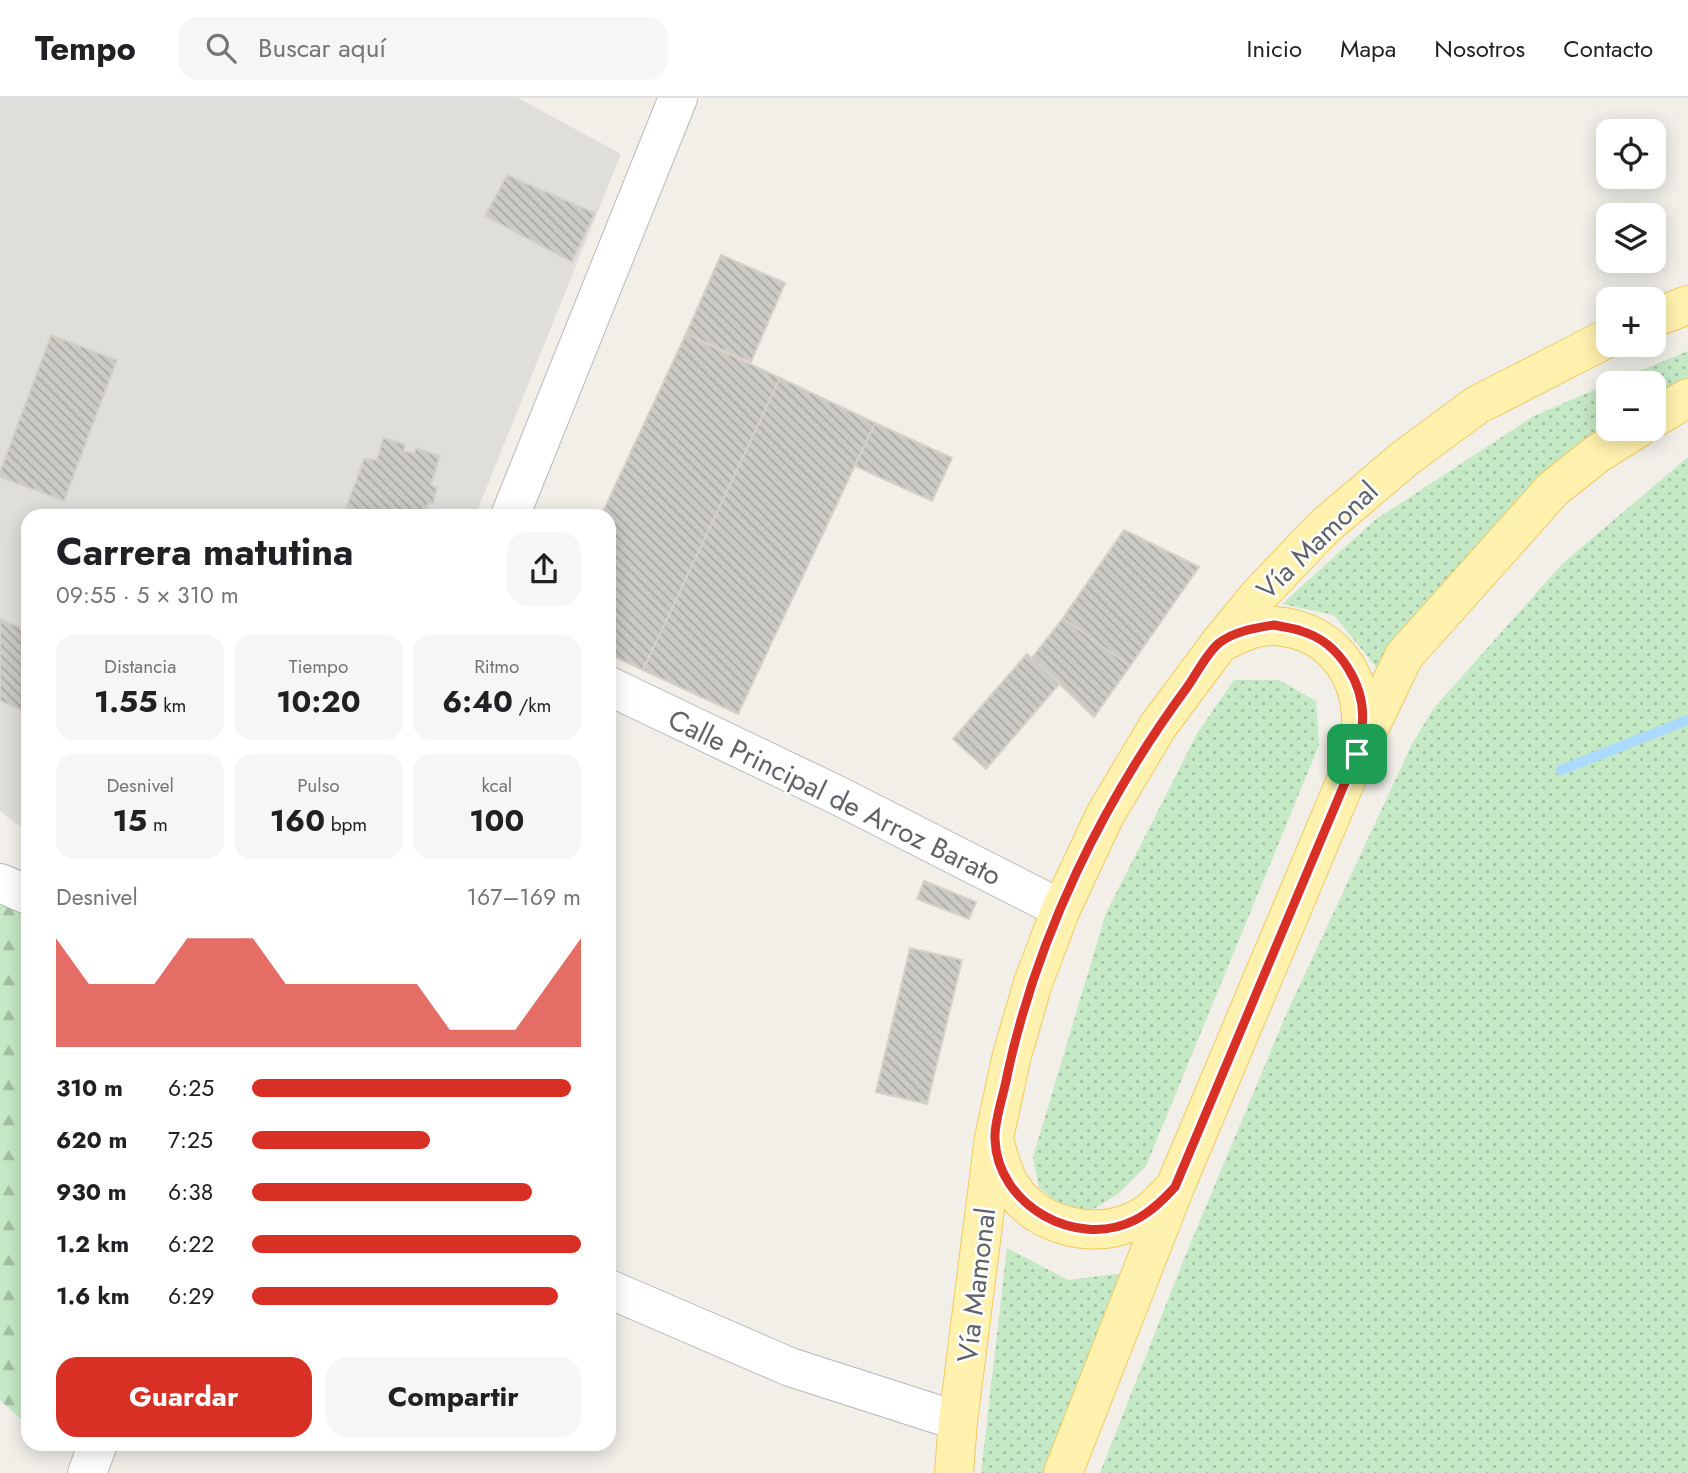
<!DOCTYPE html>
<html lang="es">
<head>
<meta charset="utf-8">
<style>
  body { margin:0; font-family:Jost,sans-serif; background:#f6f6f6; color:#202124; height:100vh; display:flex; flex-direction:column; font-size:26px; white-space:nowrap }
  * { box-sizing:border-box; margin:0 }
  p { font-size:23px; color:#757577 }
  .icon { flex:none; width:38px; height:38px; fill:none; stroke:currentColor; stroke-width:2; stroke-linecap:round; stroke-linejoin:round }
  .map { position:relative; flex:1; overflow:hidden }
  .side { position:absolute; left:21px; top:411px; width:595px; height:942px; display:flex; flex-direction:column; background:#fff; border-radius:21px; box-shadow:0 4px 18px #0003 }
  .side>* { flex:none }
  .tools { position:absolute; left:1596px; top:21px; display:grid; gap:14px }
  .tools a { display:grid; place-items:center; width:70px; height:70px; border-radius:14px; background:#fff; box-shadow:0 4px 18px #0003; font-size:35px }
  .pin { position:absolute; display:grid; place-items:center; width:60px; height:60px; color:#fff; margin:-30px; border-radius:14px; box-shadow:0 4px 10px #0006 }
  .round { display:grid; place-items:center; flex:none; width:74px; height:74px; border-radius:21px; background:#f6f6f6 }
  .headline { display:flex; align-items:center; justify-content:space-between; height:119px; padding:0 35px }
  h1 { font-size:38px; font-weight:700; line-height:52px }
  .figures { display:grid; grid-template-columns:repeat(3,1fr); gap:10px; height:119px; padding:7px 35px }
  .figures div { display:grid; align-content:center; border-radius:18px; background:#f6f6f6; text-align:center }
  .figures b { font-size:30px; font-weight:700 }
  .figures small { font-size:19px; font-weight:400 }
  .figures p { font-size:19px }
  .chart { height:196px; padding:14px 35px }
  .chart p { display:flex; justify-content:space-between }
  .chart svg { width:100%; height:126px; margin-top:7px; fill:#d93025; opacity:.7 }
  .action { display:flex; gap:14px; margin-top:auto; padding:14px 35px }
  .action a { flex:1; height:80px; border-radius:21px; background:#d93025; color:#fff; font-size:28px; font-weight:700; line-height:80px; text-align:center }
  .action a+a { background:#f6f6f6; color:#202124 }
  ul { padding:0 35px; list-style:none; font-size:23px }
  li { display:grid; grid-template-columns:112px 84px 1fr; align-items:center; height:52px }
  li i { height:18px; border-radius:9px; background:#d93025 }
  header { display:flex; align-items:center; gap:42px; box-sizing:border-box; height:98px; padding:0 35px; background:#fff; border-bottom:2px solid #e0e0e0 }
  header strong { font-size:33px }
  nav { display:flex; gap:38px; margin-inline-start:auto; font-size:24px }
  .search { width:490px; height:63px; background:#f6f6f6; display:flex; align-items:center; gap:18px; box-sizing:border-box; padding:0 24px; border-radius:21px; color:#757577; font-size:26px }
  .map>svg:first-child { display:block }
  .industrial { fill:#e0deda }
  .grass { fill:url(#grass-dots) }
  .forest { fill:url(#forest-firs) }
  .lines { fill:none; stroke-linecap:round; stroke-linejoin:round }
  .stream { stroke:#aadaff; stroke-width:10 }
  .building { fill:url(#building-back-hatch); stroke:#d6d1c6; stroke-width:2 }
  .minor-casing { stroke:#b5b8bc; stroke-width:40 }
  .major-casing { stroke:#f2c960; stroke-width:40 }
  .minor { stroke:#fff; stroke-width:38 }
  .major { stroke:#fff2af; stroke-width:38 }
  .route-casing { stroke:#fff; stroke-width:14 }
  .route { stroke:#d93025; stroke-width:9 }
  .labels { text-anchor:middle; stroke-width:5; stroke-linejoin:round; paint-order:stroke }
  .street-label { font-size:28px; fill:#5f6368; stroke:#fff }
</style>
</head>
<body>
<header>
<strong>Tempo</strong>
<div class="search"><svg class="icon" aria-label="search" viewBox="0 0 24 24"><circle cx="10" cy="10" r="6"/><path d="M15 15l6 6"/></svg>Buscar aquí</div>
<nav><a>Inicio</a><a>Mapa</a><a>Nosotros</a><a>Contacto</a></nav>
</header>
<div class="map">
<svg width="1688" height="1375" viewBox="0 0 1688 1375">
  <defs>
    <pattern id="grass-dots" width="8" height="8" patternUnits="userSpaceOnUse" patternTransform="scale(1.75)"><rect width="8" height="8" fill="#c5e8c5"/><path d="M2 2h.1M6 6h.1" fill="none" stroke="#a3c0a4" stroke-width="1.8" stroke-linecap="round"/></pattern>
    <pattern id="forest-firs" width="22" height="20" patternUnits="userSpaceOnUse" patternTransform="scale(1.75)"><rect width="22" height="20" fill="#c5e8c5"/><path d="M5 1l3.5 6h-7zM16 11l3.5 6h-7z" fill="#a3c0a4"/></pattern>
    <pattern id="building-back-hatch" width="6" height="6" patternUnits="userSpaceOnUse" patternTransform="scale(1.75)"><rect width="6" height="6" fill="#cccac5"/><path d="M-1 5l2 2M0 0l6 6M5-1l2 2" fill="none" stroke="#a9a8a4"/></pattern>
  </defs>
  <rect width="100%" height="100%" fill="#f1efe8"/>
  <path class="industrial" d="M0,0H518L621,56L475,418H28V735L0,713Z"/>
  <path class="grass" d="M1688,253V286L1654,307V285H1610Z
    M1608,286V331L1384,579L1334,517L1282,506L1375,422L1534,318Z
    M1688,359V1375H1100L1184,1161L1285,919L1412,646L1434,610L1562,466Z
    M1234,582H1279L1316,603L1319,647L1146,1068L1118,1096L1092,1112L1061,1107L1039,1090L1033,1059L1106,815L1198,634Z
    M1007,1150L1068,1182L1125,1175L1044,1375H981Z"/>
  <path class="forest" d="M0,765L28,787V1327L0,1302Z"/>
  <g class="lines">
    <path class="stream" d="M1561,672L1688,622"/>
  </g>
  <path class="building" d="M507,77L595,115L572,164L485,118Z
    M721,157L785,185L751,264L686,236Z
    M686,236L780,280L643,572L609,556V418H601Z
    M51,237L117,262L64,403L0,379V374Z
    M780,280L875,325L738,616L643,572Z
    M875,325L952,360L932,403L855,368Z
    M383,340L405,346L404,353L414,356L416,350L440,358L431,387L437,390L433,406L428,405L425,418H354L356,411L346,410L364,361L377,362Z
    M1124,432L1199,469L1130,568L1063,520Z
    M1063,520L1130,568L1094,619L1032,560Z
    M0,521L28,533V615L0,603Z
    M1027,556L1060,585L986,671L953,641Z
    M924,783L976,804L969,821L917,801Z
    M910,850L962,862L927,1006L876,994Z"/>
  <g class="lines">
    <defs>
      <path id="minor" d="M510,418L678,0
        M609,588L839,698L1061,811
        M0,785L28,797
        M609,1191L790,1269L958,1323
        M87,1375L98,1346"/>
      <path id="major" d="M1654,220L1688,207
        M1654,320L1688,300
        M1219,546C1236,537 1255,527 1275,528C1337,532 1370,587 1359,644
        M995,1045C999,1061 1003,1076 1012,1090C1038,1128 1091,1141 1132,1124C1149,1117 1162,1103 1174,1090
        M954,1375L958,1323L994,1040L1011,961L1033,885L1061,811L1105,717L1158,628L1219,546L1259,497L1324,429L1404,361L1477,307L1608,240
        M1063,1375L1175,1089L1357,656L1404,558L1553,391L1597,356L1637,331"/>
    </defs>
    <use href="#minor" class="minor-casing"/>
    <use href="#major" class="major-casing"/>
    <use href="#minor" class="minor"/>
    <use href="#major" class="major"/>
  </g>
  <g class="lines">
    <defs>
      <path id="route" d="M1274,527C1283,529 1293,530 1301,533C1340,544 1367,589 1362,629C1361,638 1359,647 1357,656L1175,1089C1163,1102 1151,1114 1135,1122C1076,1152 997,1107 995,1041C994,1023 1004,996 1007,978C1037,838 1103,703 1188,588C1197,575 1207,555 1219,545C1235,533 1255,530 1274,527Z"/>
    </defs>
    <use href="#route" class="route-casing"/>
    <use href="#route" class="route"/>
  </g>
  <g class="labels">
    <g class="street-label">
      <text transform="translate(1317 442) rotate(-44)" y="10">Vía Mamonal</text>
      <text transform="translate(835 699) rotate(26)" y="10">Calle Principal de Arroz Barato</text>
      <text transform="translate(976 1187) rotate(-83)" y="10">Vía Mamonal</text>
    </g>
  </g>
</svg>
<div class="tools">
<a><svg class="icon" aria-label="locate" viewBox="0 0 24 24"><circle cx="12" cy="12" r="6"/><path d="M12 2v4M12 18v4M2 12h4M18 12h4"/></svg></a>
<a><svg class="icon" aria-label="layers" viewBox="0 0 24 24"><path d="M12 4l9 5-9 5-9-5zM3 14l9 5 9-5"/></svg></a>
<a>+</a>
<a>−</a>
</div>
<div class="pin" style="left:1357px;top:656px;background:#1e9e55"><svg class="icon" aria-label="arrive" viewBox="0 0 24 24"><path d="M6 21V4h12l-3 4 3 4H6"/></svg></div>
<section class="side">
<div class="headline"><div><h1>Carrera matutina</h1><p>09:55 · 5 × 310 m</p></div><a class="round"><svg class="icon" aria-label="share" viewBox="0 0 24 24"><path d="M12 15V3M7 8l5-5 5 5M5 13v7h14v-7"/></svg></a></div>
<div class="figures">
<div><p>Distancia</p><b>1.55<small> km</small></b></div>
<div><p>Tiempo</p><b>10:20</b></div>
<div><p>Ritmo</p><b>6:40<small> /km</small></b></div>
</div>
<div class="figures">
<div><p>Desnivel</p><b>15<small> m</small></b></div>
<div><p>Pulso</p><b>160<small> bpm</small></b></div>
<div><p>kcal</p><b>100</b></div>
</div>
<div class="chart"><p><span>Desnivel</span>167–169 m</p>
<svg viewBox="0 0 160 44" preserveAspectRatio="none"><path d="M0 44V6L10 22L20 22L30 22L40 6L50 6L60 6L70 22L80 22L90 22L100 22L110 22L120 38L130 38L140 38L150 22L160 6V44z"/></svg>
</div>
<ul>
<li><b>310 m</b>6:25<i style="width:97%"></i></li>
<li><b>620 m</b>7:25<i style="width:54%"></i></li>
<li><b>930 m</b>6:38<i style="width:85%"></i></li>
<li><b>1.2 km</b>6:22<i style="width:100%"></i></li>
<li><b>1.6 km</b>6:29<i style="width:93%"></i></li>
</ul>
<div class="action"><a>Guardar</a><a>Compartir</a></div>
</section>
</div>
</body>
</html>
